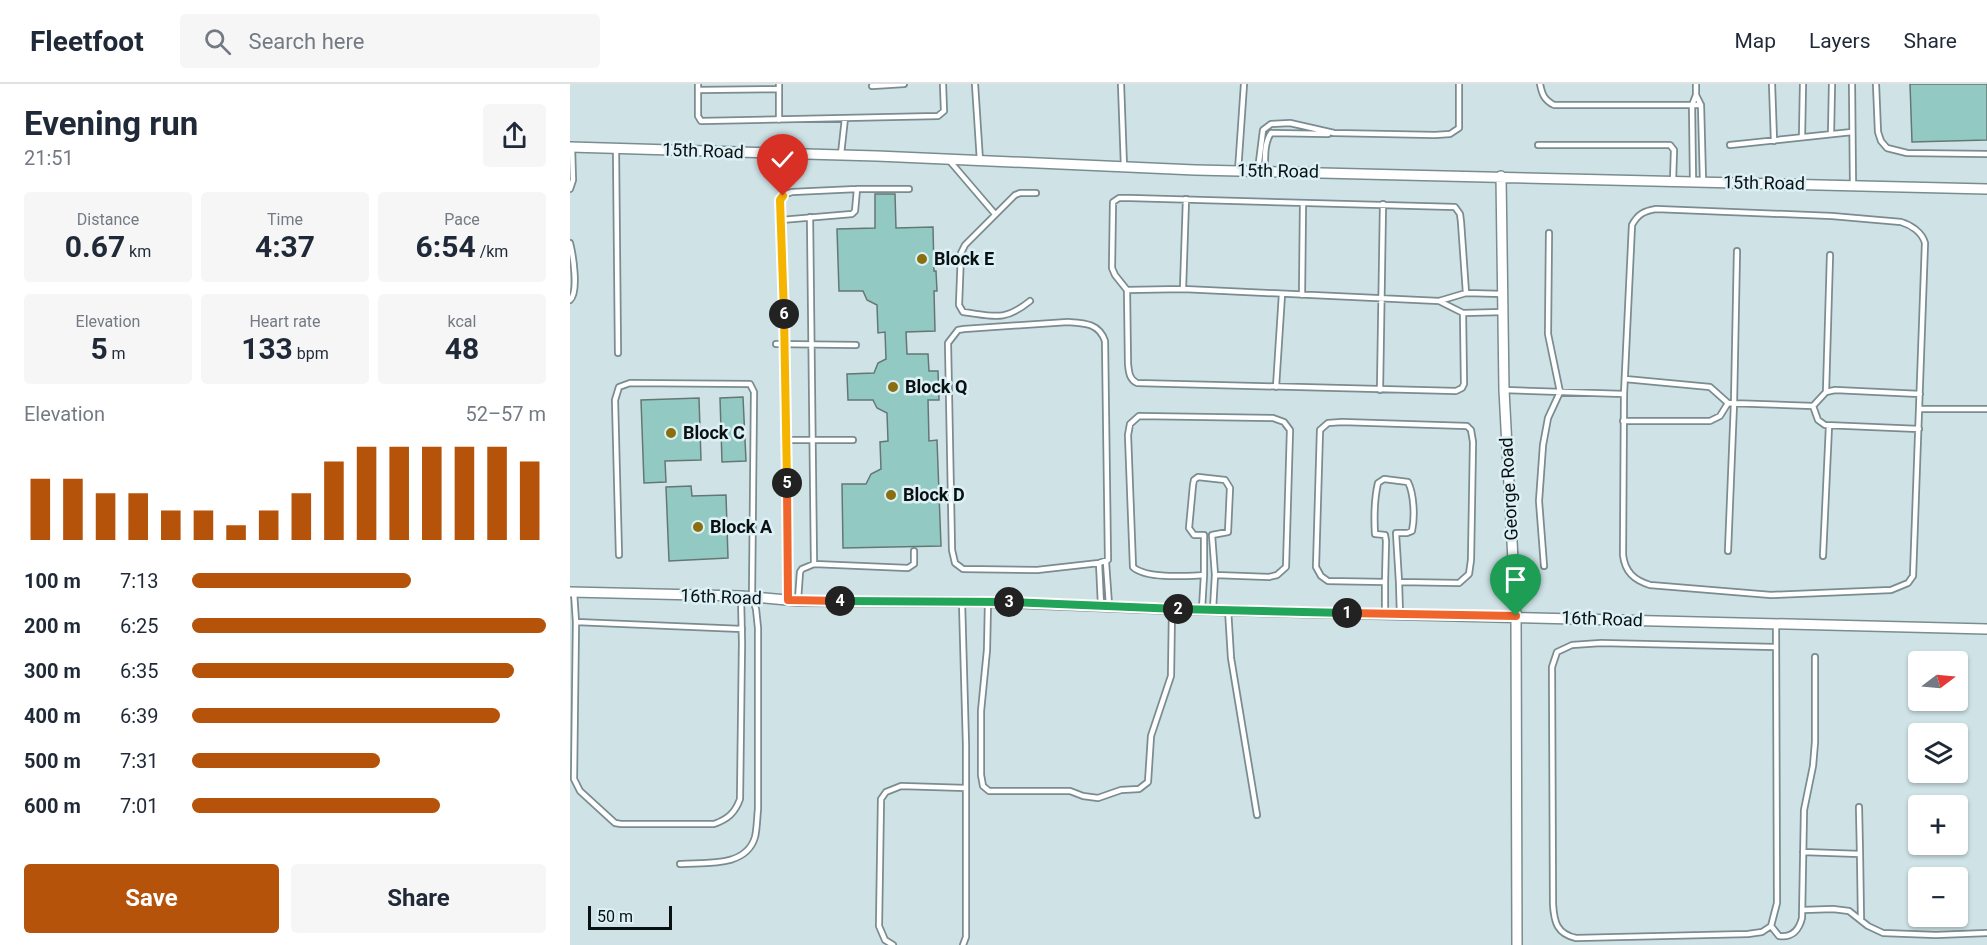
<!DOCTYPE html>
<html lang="en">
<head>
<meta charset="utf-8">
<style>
  body { margin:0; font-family:Roboto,sans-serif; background:#f6f6f7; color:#1f2937; height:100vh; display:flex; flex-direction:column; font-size:22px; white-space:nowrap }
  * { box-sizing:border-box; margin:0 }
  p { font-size:20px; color:#747a83 }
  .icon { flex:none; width:33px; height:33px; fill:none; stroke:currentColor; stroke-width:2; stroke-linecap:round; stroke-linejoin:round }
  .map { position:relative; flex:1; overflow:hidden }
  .drawer { display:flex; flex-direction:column; background:#fff; width:570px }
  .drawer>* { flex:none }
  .needle { width:39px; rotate:74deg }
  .fabs { position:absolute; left:1338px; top:567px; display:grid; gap:12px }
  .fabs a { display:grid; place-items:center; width:60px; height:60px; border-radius:6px; background:#fff; box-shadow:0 2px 4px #0004; font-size:30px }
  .scale { position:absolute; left:18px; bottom:15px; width:84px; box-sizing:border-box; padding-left:6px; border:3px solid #0a1112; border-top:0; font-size:16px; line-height:21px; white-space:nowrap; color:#0a1112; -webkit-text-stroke:4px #dcf0f5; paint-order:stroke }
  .pin { position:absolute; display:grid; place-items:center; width:51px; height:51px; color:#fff; margin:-62px -26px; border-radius:50% 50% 50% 0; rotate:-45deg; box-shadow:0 0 6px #0007 }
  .pin .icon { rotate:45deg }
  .km { position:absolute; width:30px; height:30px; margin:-15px; border-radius:50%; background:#222; color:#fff; font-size:16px; line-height:30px; text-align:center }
  .round { display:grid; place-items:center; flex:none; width:63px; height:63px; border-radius:6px; background:#f6f6f7 }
  .summary { display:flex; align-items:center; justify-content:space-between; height:102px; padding:0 24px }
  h1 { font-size:33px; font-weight:700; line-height:45px }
  .figures { display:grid; grid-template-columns:repeat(3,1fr); gap:9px; height:102px; padding:6px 24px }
  .figures div { display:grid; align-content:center; border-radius:6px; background:#f6f6f7; text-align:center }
  .figures b { font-size:30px; font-weight:700 }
  .figures small { font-size:16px; font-weight:400 }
  .figures p { font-size:16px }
  .chart { height:168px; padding:12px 24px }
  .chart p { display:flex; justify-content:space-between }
  .chart svg { width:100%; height:108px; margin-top:6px; stroke:#b45309; stroke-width:6 }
  .cta { display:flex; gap:12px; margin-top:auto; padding:12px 24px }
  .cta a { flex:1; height:69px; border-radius:6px; background:#b45309; color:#fff; font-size:24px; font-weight:700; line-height:69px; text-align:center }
  .cta a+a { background:#f6f6f7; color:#1f2937 }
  ul { padding:0 24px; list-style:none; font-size:20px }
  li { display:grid; grid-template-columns:96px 72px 1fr; align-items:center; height:45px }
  li i { height:15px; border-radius:8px; background:#b45309 }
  header { display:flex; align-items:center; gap:36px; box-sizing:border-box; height:84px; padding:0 30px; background:#fff; border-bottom:2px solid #e0e1e3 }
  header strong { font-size:28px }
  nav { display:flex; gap:33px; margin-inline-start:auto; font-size:21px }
  .search { width:420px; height:54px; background:#f6f6f7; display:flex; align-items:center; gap:15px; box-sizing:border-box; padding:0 21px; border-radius:6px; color:#747a83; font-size:22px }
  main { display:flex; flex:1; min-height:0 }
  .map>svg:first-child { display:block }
  .building { fill:#92cac3; stroke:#647774; stroke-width:1.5 }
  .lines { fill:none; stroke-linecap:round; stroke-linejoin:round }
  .lane-casing { stroke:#7a8c90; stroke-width:8 }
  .street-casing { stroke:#7a8c90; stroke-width:12 }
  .lane { stroke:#fff; stroke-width:4.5 }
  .street { stroke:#fff; stroke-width:9 }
  .split-1-casing { stroke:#fff; stroke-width:12 }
  .split-2-casing { stroke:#fff; stroke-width:12 }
  .split-3-casing { stroke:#fff; stroke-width:12 }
  .split-4-casing { stroke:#fff; stroke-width:12 }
  .split-5-casing { stroke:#fff; stroke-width:12 }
  .split-6-casing { stroke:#fff; stroke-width:12 }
  .split-7-casing { stroke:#fff; stroke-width:12 }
  .split-1 { stroke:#f0652b; stroke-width:8 }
  .split-2 { stroke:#22a559; stroke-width:8 }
  .split-3 { stroke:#22a559; stroke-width:8 }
  .split-4 { stroke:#22a559; stroke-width:8 }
  .split-5 { stroke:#f0652b; stroke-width:8 }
  .split-6 { stroke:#f5b400; stroke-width:8 }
  .split-7 { stroke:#f5b400; stroke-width:8 }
  .poi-dot { fill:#896f0f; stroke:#dcf0f5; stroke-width:2 }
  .labels { text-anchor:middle; stroke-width:5; stroke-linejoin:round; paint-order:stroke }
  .street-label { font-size:18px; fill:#0a1112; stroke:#dcf0f5 }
  .poi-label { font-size:18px; font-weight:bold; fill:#0a1112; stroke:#dcf0f5; text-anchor:start }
</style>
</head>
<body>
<header>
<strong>Fleetfoot</strong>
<div class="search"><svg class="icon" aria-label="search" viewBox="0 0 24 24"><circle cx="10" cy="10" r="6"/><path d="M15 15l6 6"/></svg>Search here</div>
<nav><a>Map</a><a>Layers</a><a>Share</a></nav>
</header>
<main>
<section class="drawer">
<div class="summary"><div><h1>Evening run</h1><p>21:51</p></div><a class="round"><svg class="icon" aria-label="share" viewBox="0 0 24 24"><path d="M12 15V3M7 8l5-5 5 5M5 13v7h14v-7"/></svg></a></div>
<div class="figures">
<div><p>Distance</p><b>0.67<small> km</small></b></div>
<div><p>Time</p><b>4:37</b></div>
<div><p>Pace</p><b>6:54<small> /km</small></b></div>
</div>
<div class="figures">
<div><p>Elevation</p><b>5<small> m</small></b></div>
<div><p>Heart rate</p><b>133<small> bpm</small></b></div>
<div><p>kcal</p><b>48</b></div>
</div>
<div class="chart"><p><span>Elevation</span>52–57 m</p>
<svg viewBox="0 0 160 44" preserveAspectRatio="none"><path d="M5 44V19M15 44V19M25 44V25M35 44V25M45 44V32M55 44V32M65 44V38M75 44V32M85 44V25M95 44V12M105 44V6M115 44V6M125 44V6M135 44V6M145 44V6M155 44V12"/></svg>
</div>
<ul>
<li><b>100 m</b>7:13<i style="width:62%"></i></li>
<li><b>200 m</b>6:25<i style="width:100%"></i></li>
<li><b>300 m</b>6:35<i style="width:91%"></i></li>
<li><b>400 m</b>6:39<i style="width:87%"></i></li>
<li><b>500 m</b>7:31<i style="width:53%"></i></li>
<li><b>600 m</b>7:01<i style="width:70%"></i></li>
</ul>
<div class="cta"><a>Save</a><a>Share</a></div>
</section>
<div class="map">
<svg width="1417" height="861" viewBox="0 0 1417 861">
  <rect width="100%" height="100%" fill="#cfe3e7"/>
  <path class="building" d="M1340,0H1417V56L1342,58Z
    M305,110H325L326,144L363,143L364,187H366L367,207H364L365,247L336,248L337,270H358L359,287H368L369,316H358L359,357L367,356L371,462L273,464L272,400H296L301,390L311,385L310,358L318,357L317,329L307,324L303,316H278L277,290L304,289L308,279L316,275L315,248L308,249L307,221L297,216L293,207H269L267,145L305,144Z
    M173,313L176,377L152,378L150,314Z
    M129,314L131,376L95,377L96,398L74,399L71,316Z
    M121,402L122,412L156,411L158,474L99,477L96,403Z"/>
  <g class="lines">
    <defs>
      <path id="lane" d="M128,0V32L131,37L368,32L374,27L373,0
        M405,0L410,77
        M551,0L554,83
        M970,0C972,10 974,16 984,21H1131
        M1202,0L1204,57
        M1282,0L1283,101
        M1306,0L1308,48L1311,57L1317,64L1337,69L1417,70
        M302,2L334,0
        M128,6L209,5
        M1126,11L1131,21L1133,97
        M209,36V0
        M1261,50L1262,0
        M1232,53L1233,0
        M968,61H1100L1104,66L1103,97
        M1160,61L1282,48
        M46,65L48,269
        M271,70L275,34
        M378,75L425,130
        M688,86L693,46L701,40L720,39L764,49L865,51L880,50L889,44V0
        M668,87L674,0
        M695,87C695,74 694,59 701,49L758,50
        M1123,97L1122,21L1126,11V0
        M0,105L3,96L2,63
        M240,133L244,480
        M211,136L282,130L285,127L287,105
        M0,159C3,171 9,208 0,216
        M613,205L616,115
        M557,206L613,205L869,217L896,209L933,210
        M732,211L733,119
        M460,217C434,238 424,232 393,228L389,221L391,169L395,161L445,111L450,109H466
        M869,217L893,229L933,228
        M893,229L894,300L892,304L886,307L567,299C559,295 559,288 558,280L557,206L545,191L542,184L543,118L549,114H560L885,123L890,130L891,138L896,209
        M498,238C514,239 529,239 535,257L538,476L529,479L467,486L393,485L385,479L382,466L378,259L388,246L394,245Z
        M206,260L286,261
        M1055,295L1140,303L1158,319L1243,322
        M706,303L712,210
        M810,306L813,120
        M934,306L1054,310L1053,471C1055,488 1064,496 1080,501L1201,511L1321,506L1338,499L1343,492L1355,159C1352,148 1341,141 1331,138L1262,132L1086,125C1074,127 1068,130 1062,141L1054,310
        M1256,308L1260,171
        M1350,325H1417
        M1053,337H1140L1150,332L1158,319
        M1349,345L1255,341L1248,336L1243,322L1256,308L1265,306L1350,310
        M216,356H283
        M1158,467L1164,319L1167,167
        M49,471L45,316L49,303L60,299L180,300L184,308L182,513L186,525L188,544V725C187,734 187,745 185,753C176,784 135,778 110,780
        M1253,472L1259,342
        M536,478L539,521
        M529,479L531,521
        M974,482L969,417L973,361L978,334L990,308L978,250L979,149
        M634,491V451H624L619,444L623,401L624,396L628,393L655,396L660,404L658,448L642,451L645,491
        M815,498L816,457L815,451L805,450C804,433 804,416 808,399L814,395L838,398C844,410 845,433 842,447L837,449H826L829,498
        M4,508L6,538L4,695L10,707L45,739L51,740H144C158,735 165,729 170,715L172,559L171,512
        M218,516L215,260L210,116L216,110L222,108L287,105H339
        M228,516L230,488L232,485L244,480L338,484L344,480V467
        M392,518L396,661V853L393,861
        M418,518L417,566L411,627V691L413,702L419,707H500L513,712L528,714L551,706L569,705L578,698L581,652L601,592L602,525
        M632,525L634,491C616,492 576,495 563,483L558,351L560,340L569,332L703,334L714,338L720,346L716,483L707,491L699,493L645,491L643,525
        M658,525L661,574L687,731
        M815,530V498L758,497L751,492L746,483L750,346L758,339L772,338L897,342L901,346L903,358L901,476L899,490L889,499L829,498L830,531
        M6,538L172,545
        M1205,563L1031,559L1002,561L987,568L982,583L983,820C984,838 987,850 1006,854L1178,850L1192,848L1201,842L1207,819L1206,540
        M1289,723L1290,770
        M1233,768L1290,770L1291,836
        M1233,826L1263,825L1279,827L1298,842L1313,849L1366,851L1417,849
        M1201,842L1209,852C1222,854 1229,846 1232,834L1234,726L1243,682L1245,658V573
        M323,861L315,856L309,842L311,715L316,708L331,702L396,704"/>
      <path id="street" d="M0,63L307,72L625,86L1417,105
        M931,92L934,306L946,533L947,861
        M0,508L171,512L228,517L418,518L602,525L1417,545"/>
    </defs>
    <use href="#lane" class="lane-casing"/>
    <use href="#street" class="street-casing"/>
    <use href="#lane" class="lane"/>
    <use href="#street" class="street"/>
  </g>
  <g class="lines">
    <defs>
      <path id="split-1" d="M777,529L946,532"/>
      <path id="split-2" d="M608,525L777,529"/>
      <path id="split-3" d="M439,518L608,525"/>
      <path id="split-4" d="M270,517L439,518"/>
      <path id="split-5" d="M217,399L218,516L270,517"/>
      <path id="split-6" d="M214,230L217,399"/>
      <path id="split-7" d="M213,112L210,116L214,230"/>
    </defs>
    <use href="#split-1" class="split-1-casing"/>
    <use href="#split-2" class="split-2-casing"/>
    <use href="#split-3" class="split-3-casing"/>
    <use href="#split-4" class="split-4-casing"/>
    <use href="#split-5" class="split-5-casing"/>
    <use href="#split-6" class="split-6-casing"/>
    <use href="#split-7" class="split-7-casing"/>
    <use href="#split-1" class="split-1"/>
    <use href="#split-2" class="split-2"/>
    <use href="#split-3" class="split-3"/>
    <use href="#split-4" class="split-4"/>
    <use href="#split-5" class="split-5"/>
    <use href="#split-6" class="split-6"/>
    <use href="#split-7" class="split-7"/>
  </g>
  <g class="poi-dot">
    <circle cx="352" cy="175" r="6"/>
    <circle cx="323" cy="303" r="6"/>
    <circle cx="101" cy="349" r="6"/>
    <circle cx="321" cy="411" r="6"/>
    <circle cx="128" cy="443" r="6"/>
  </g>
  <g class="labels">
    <g class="street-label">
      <text transform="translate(133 67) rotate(2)" y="6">15th Road</text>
      <text transform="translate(708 87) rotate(1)" y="6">15th Road</text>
      <text transform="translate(1194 99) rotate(1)" y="6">15th Road</text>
      <text transform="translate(939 405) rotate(-93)" y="6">George Road</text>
      <text transform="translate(151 513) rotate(2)" y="6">16th Road</text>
      <text transform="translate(1032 535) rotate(2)" y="6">16th Road</text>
    </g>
    <g class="poi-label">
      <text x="364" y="181">Block E</text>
      <text x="335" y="309">Block Q</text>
      <text x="113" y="355">Block C</text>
      <text x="333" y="417">Block D</text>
      <text x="140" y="449">Block A</text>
    </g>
  </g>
</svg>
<div class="fabs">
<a><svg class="needle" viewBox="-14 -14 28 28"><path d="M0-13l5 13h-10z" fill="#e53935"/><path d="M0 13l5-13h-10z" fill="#747a83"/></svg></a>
<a><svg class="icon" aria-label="layers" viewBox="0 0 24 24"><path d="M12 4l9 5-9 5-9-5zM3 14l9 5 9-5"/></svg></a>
<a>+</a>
<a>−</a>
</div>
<div class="scale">50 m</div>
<div class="pin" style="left:946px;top:532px;background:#1e9e55"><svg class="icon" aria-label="arrive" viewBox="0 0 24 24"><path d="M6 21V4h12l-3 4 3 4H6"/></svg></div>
<div class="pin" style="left:213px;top:112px;background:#d93025"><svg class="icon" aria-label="check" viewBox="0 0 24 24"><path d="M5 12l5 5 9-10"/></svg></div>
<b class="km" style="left:777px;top:529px">1</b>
<b class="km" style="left:608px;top:525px">2</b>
<b class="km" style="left:439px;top:518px">3</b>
<b class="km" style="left:270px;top:517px">4</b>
<b class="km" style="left:217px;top:399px">5</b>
<b class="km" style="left:214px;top:230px">6</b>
</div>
</main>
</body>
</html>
